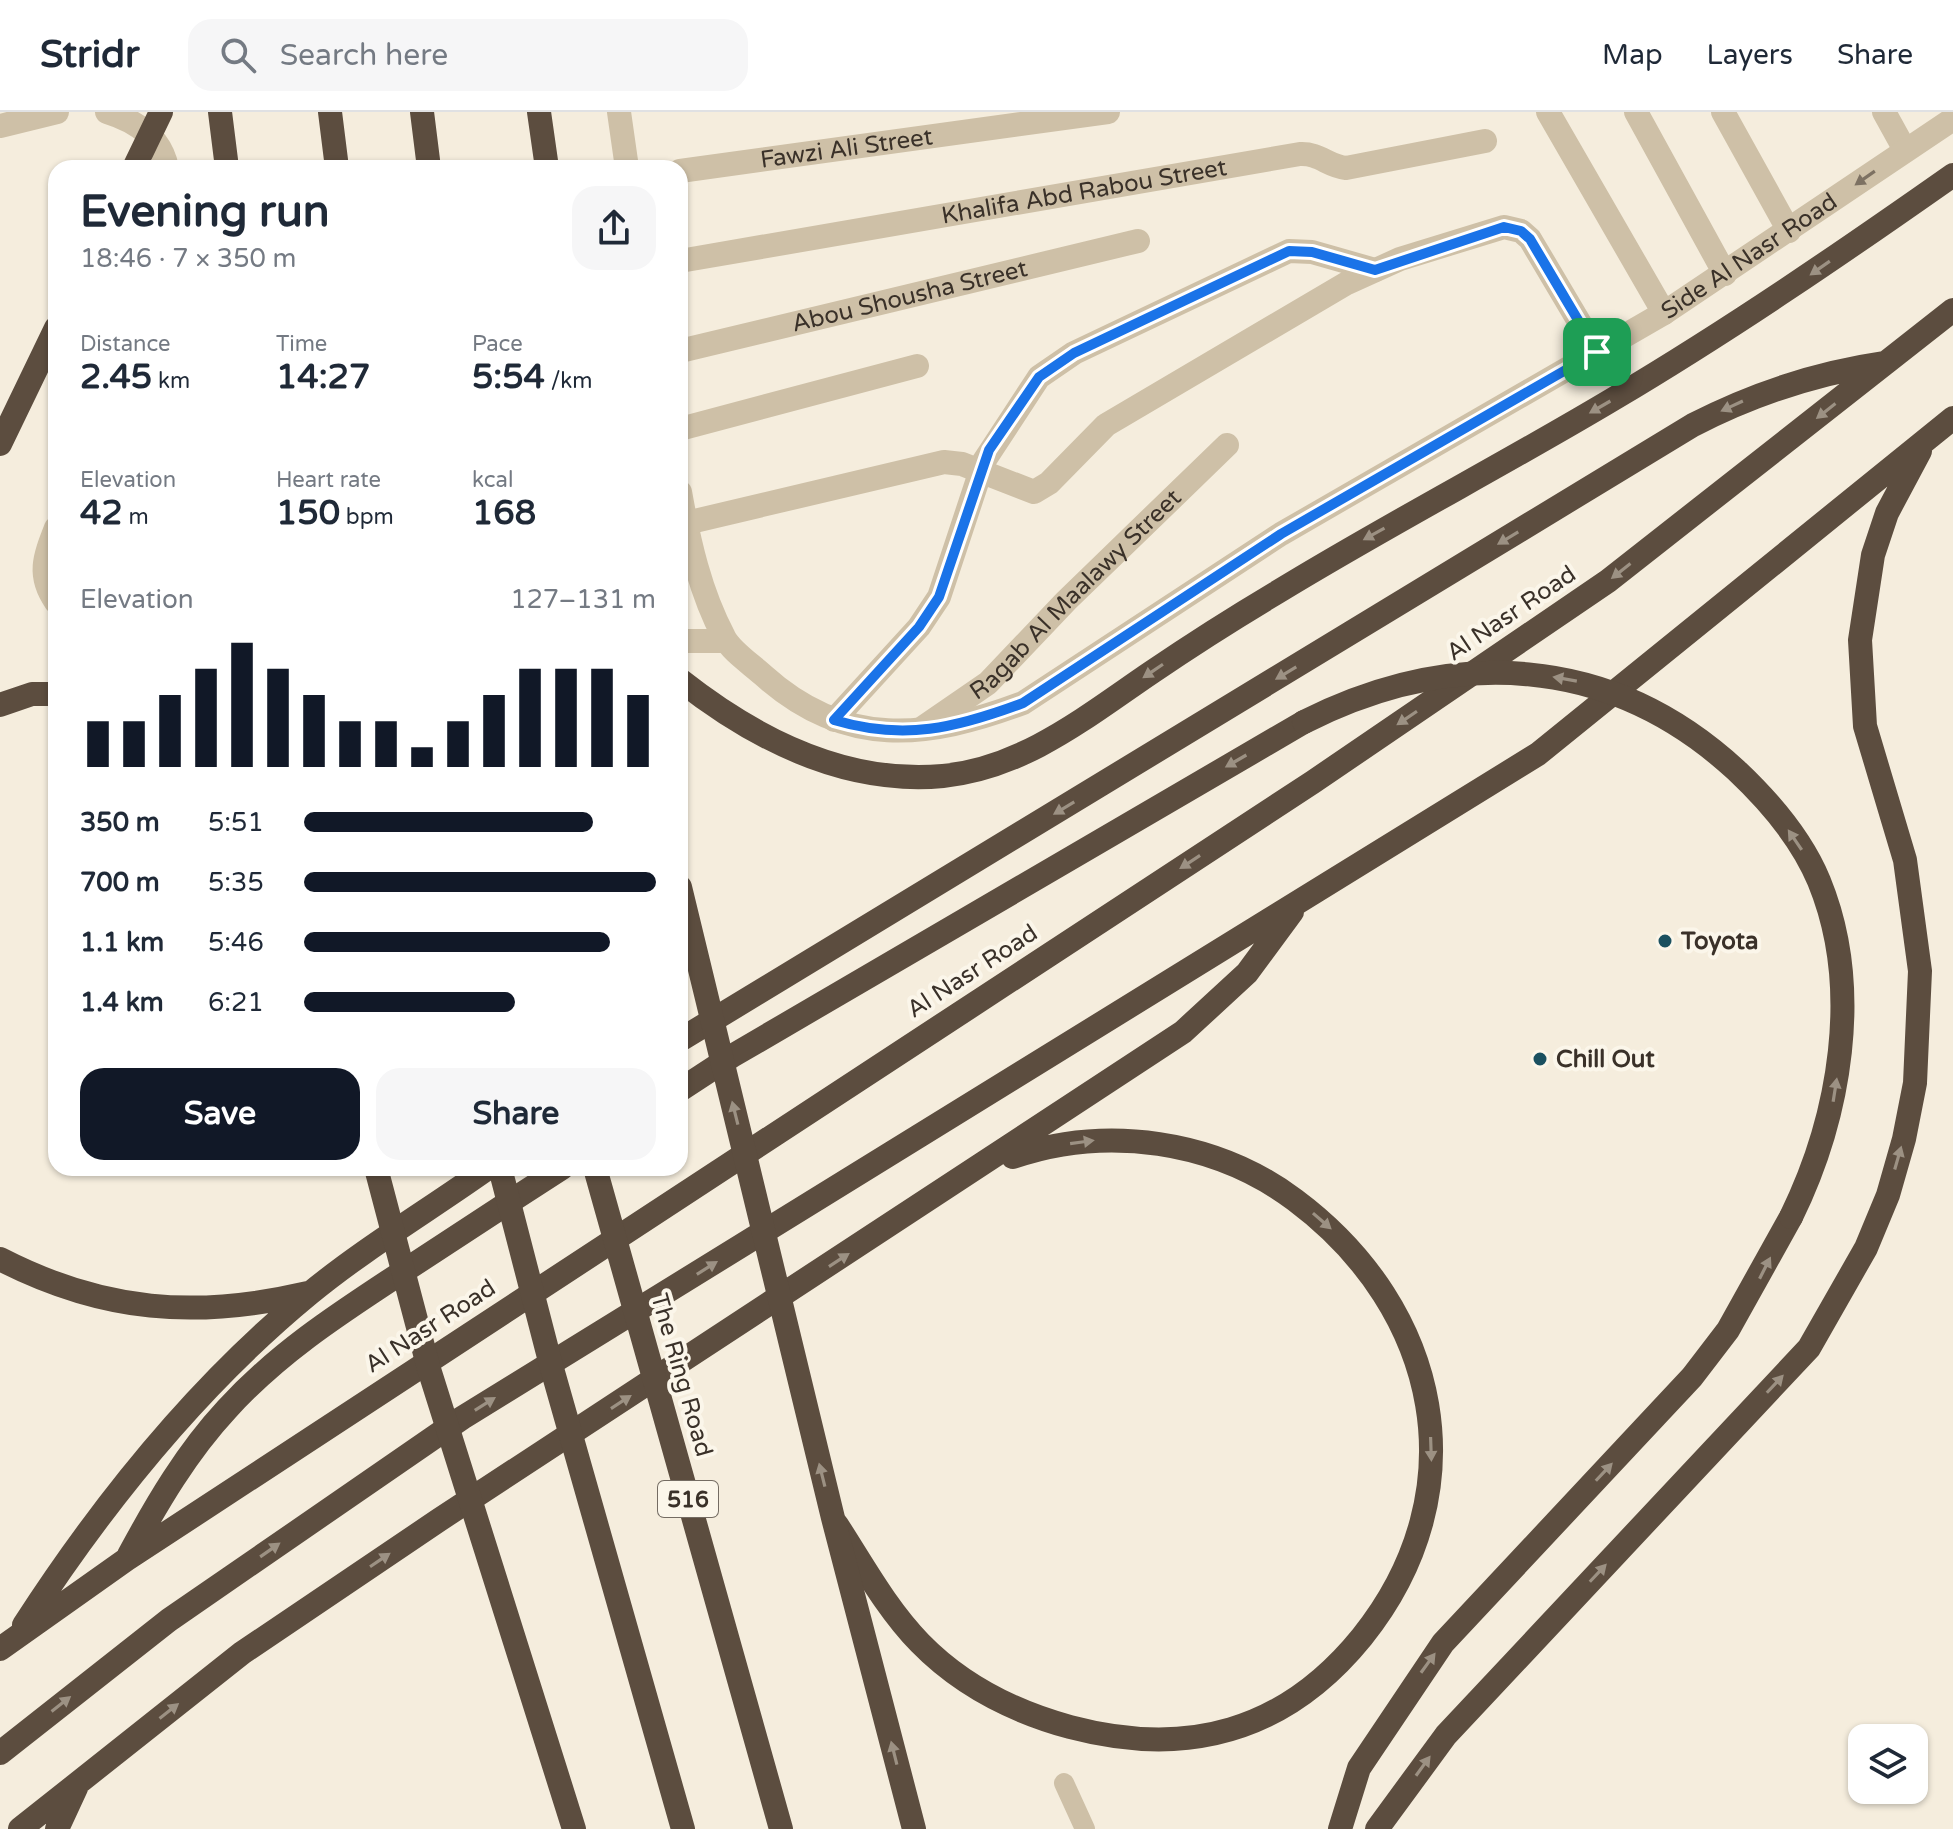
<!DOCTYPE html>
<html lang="en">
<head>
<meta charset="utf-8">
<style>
  body { margin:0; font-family:"Varela Round",sans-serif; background:#f6f6f7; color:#1f2937; height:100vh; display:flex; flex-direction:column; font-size:30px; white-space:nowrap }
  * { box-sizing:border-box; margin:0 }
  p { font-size:26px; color:#747a83 }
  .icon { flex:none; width:44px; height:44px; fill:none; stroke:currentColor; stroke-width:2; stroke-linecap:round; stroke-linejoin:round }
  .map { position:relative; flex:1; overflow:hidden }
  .side { position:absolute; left:48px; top:48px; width:640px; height:1016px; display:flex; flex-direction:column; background:#fff; border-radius:24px; box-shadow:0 2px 6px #0004 }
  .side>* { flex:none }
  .buttons { position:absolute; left:1848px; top:1612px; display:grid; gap:16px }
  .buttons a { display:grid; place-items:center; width:80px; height:80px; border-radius:16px; background:#fff; box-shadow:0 2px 6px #0004; font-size:40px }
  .pin { position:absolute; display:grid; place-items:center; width:68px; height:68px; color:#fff; margin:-34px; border-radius:16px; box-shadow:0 4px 12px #0006 }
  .round { display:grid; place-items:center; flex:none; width:84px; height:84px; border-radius:24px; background:#f6f6f7 }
  .head { display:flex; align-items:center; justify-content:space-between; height:136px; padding:0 32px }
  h1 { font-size:44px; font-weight:800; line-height:60px }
  .figures { display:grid; grid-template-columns:repeat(3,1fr); gap:12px; height:136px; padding:8px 32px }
  .figures div { display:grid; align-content:center }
  .figures b { font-size:34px; font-weight:800 }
  .figures small { font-size:22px; font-weight:400 }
  .figures p { font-size:22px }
  .chart { height:224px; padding:16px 32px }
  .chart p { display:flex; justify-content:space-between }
  .chart svg { width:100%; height:144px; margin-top:8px; stroke:#111827; stroke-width:6 }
  .button { display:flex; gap:16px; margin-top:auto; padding:16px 32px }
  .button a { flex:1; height:92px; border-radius:24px; background:#111827; color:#fff; font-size:32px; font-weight:800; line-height:92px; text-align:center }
  .button a+a { background:#f6f6f7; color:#1f2937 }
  ul { padding:0 32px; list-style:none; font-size:26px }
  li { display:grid; grid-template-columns:128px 96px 1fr; align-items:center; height:60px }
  li i { height:20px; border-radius:10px; background:#111827 }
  header { display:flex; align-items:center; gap:48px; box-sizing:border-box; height:112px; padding:0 40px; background:#fff; border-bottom:2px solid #e0e1e3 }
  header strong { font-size:38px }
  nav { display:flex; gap:44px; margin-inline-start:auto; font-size:28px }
  .search { width:560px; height:72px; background:#f6f6f7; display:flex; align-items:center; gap:20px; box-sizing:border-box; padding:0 28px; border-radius:24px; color:#747a83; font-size:30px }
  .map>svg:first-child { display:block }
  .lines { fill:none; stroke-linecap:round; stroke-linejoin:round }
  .lane { stroke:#cec0a7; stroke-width:20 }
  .street { stroke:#cec0a7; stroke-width:24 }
  .highway { stroke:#5c4d3f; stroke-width:24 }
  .highway-bridge { stroke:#5c4d3f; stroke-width:24 }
  .oneway { fill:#7d7162 }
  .oneway2 { fill:#9c9183 }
  .route-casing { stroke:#fff; stroke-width:16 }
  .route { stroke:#1a73e8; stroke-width:10 }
  .poi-dot { fill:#1a5060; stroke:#fbf6ea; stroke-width:3 }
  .labels { text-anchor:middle; stroke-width:8; stroke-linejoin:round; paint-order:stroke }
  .shield { fill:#fbf6ea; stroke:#746c63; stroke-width:2 }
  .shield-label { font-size:22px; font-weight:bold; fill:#3a3129 }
  .street-label { font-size:24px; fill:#3a3129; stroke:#fbf6ea }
  .poi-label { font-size:24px; font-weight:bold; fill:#3a3129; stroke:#fbf6ea; text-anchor:start }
</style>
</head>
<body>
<header>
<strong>Stridr</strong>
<div class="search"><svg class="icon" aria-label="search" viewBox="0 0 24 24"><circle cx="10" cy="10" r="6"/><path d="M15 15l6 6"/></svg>Search here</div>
<nav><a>Map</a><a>Layers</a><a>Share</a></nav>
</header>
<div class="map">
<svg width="1953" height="1717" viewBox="0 0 1953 1717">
  <rect width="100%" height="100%" fill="#f5eddd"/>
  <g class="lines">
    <path class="lane" d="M1064,1671L1085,1717"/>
    <g class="street">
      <path d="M107,0C136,9 161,25 167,56"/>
      <path d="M619,0L627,56"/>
      <path d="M1548,0L1664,201"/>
      <path d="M1636,0L1725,162"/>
      <path d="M1723,0L1789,119"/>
      <path d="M1884,0L1905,38"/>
      <path d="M0,14L57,0"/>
      <path id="s1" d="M680,59L1108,0"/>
      <path id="s2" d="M680,149L1300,42C1319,41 1328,54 1346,56L1485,29"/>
      <path id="s3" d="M680,239L1138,129"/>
      <path d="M680,317L917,254"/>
      <path id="s4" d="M680,380C689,430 700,480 724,525C731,539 751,552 763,563C845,637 927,627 1023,591L1281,422L1664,201L1953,7"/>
      <path d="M686,411L944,350L962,352L1034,380L1049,371L1106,313L1347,171L1400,147L1504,115L1521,119L1530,127L1597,240"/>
      <path d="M56,416C45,444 37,463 56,490"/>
      <path d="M680,529H725"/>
      <path d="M834,608L919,515L939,485L984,349L1039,265L1074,241L1289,139L1312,140L1375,158"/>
      <path id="s5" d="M924,615L988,571L1066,489L1227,333"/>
    </g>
    <path class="highway" d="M220,0L227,56
      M330,0L337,56
      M422,0L429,56
      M539,0L547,56
      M0,332L56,216
      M680,568C755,627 845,673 943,664C1024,656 1087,604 1152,560C1193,532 1234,506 1276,481C1387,413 1503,353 1615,286C1731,217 1842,141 1953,63
      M0,593L32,582H56
      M680,928L1693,313C1755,281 1816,261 1885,251
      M680,978L732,944L1304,610
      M0,1147C103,1200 196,1207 308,1181
      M837,1413C863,1453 886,1496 920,1531C961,1573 1015,1600 1070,1615C1187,1646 1285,1620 1362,1525C1479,1379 1441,1197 1295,1088C1215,1028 1106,1013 1013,1045
      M129,1443C157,1391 187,1340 227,1297C279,1240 340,1201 404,1159C456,1125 509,1090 562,1056
      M24,1513C103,1391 196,1275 309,1182C365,1136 429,1098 488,1056
      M0,1537L127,1447L1313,670L1608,469L1953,198
      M0,1641L169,1508L462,1306L1538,642L1953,306
      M20,1717L242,1541L439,1408L1183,920L1247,861L1292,800
      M57,1717L76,1676
      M1340,1717L1359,1656L1443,1531L1692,1265L1728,1218L1791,1105
      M1377,1717L1446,1623L1809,1236L1866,1136L1888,1083L1904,1027L1915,971L1920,859L1905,748L1865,614L1860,528L1873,443L1887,401L1920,339"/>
    <path class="highway-bridge" d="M134,56L161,0
      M1304,610C1453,535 1610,542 1736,658C1769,689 1802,728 1819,769C1863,876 1840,1005 1791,1105
      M680,775L833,1406L914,1717
      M376,1056L429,1257L574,1717
      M500,1056L551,1253L683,1717
      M595,1056L781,1717"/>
  </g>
  <defs><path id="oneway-solid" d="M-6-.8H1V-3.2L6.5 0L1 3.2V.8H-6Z" transform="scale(2)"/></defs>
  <use class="oneway" href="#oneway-solid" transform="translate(1865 66) rotate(145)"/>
  <g class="oneway2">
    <use href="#oneway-solid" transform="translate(1820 156) rotate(145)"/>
    <use href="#oneway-solid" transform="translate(1732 294) rotate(155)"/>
    <use href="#oneway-solid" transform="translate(1600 295) rotate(150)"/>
    <use href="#oneway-solid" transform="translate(1826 299) rotate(142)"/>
    <use href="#oneway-solid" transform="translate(1374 422) rotate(151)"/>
    <use href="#oneway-solid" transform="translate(1508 426) rotate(149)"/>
    <use href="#oneway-solid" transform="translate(1621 459) rotate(142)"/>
    <use href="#oneway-solid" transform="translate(1153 559) rotate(146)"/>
    <use href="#oneway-solid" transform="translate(1286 561) rotate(149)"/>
    <use href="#oneway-solid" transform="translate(1565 567) rotate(-170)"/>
    <use href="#oneway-solid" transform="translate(1407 606) rotate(146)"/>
    <use href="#oneway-solid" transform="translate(1236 649) rotate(150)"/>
    <use href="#oneway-solid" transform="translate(1064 696) rotate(149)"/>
    <use href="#oneway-solid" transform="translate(1795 728) rotate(-124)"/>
    <use href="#oneway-solid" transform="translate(1190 750) rotate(147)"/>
    <use href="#oneway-solid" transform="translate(1835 978) rotate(-81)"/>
    <use href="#oneway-solid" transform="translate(735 1001) rotate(-104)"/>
    <use href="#oneway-solid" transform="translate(1082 1030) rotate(-8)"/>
    <use href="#oneway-solid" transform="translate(1898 1046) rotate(-74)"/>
    <use href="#oneway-solid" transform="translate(1322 1109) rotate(41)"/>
    <use href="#oneway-solid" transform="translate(839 1148) rotate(-33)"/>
    <use href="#oneway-solid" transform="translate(707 1156) rotate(-32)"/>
    <use href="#oneway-solid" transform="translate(1765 1156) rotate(-63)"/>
    <use href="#oneway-solid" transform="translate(1775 1272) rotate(-47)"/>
    <use href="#oneway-solid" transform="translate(621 1290) rotate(-33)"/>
    <use href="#oneway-solid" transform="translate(485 1292) rotate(-32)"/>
    <use href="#oneway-solid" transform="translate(1431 1337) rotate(88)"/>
    <use href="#oneway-solid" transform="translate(1604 1360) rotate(-47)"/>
    <use href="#oneway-solid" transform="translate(822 1363) rotate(-104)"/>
    <use href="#oneway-solid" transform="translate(270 1438) rotate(-35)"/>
    <use href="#oneway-solid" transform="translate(380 1448) rotate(-34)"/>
    <use href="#oneway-solid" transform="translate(1598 1461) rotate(-47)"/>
    <use href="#oneway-solid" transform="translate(1428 1551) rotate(-54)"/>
    <use href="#oneway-solid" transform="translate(61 1592) rotate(-38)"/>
    <use href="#oneway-solid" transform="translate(169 1599) rotate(-38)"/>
    <use href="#oneway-solid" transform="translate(894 1641) rotate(-104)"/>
    <use href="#oneway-solid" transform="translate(1423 1654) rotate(-54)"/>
  </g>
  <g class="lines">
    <defs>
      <path id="route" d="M1504,115L1521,119L1530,127L1597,240L1281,422L1023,591C956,616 904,629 834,608L919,515L939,485L989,338L1039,265L1074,241L1289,139L1312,140L1375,158Z"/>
    </defs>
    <use href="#route" class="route-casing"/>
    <use href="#route" class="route"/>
  </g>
  <g class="poi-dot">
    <circle cx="1665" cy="829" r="8"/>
    <circle cx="1540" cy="947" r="8"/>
  </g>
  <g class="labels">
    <rect class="shield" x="658" y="1369" width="60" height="36" rx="6"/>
    <g class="shield-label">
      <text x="688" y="1395">516</text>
    </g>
    <g class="street-label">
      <text dy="8" stroke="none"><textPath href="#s1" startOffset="168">Fawzi Ali Street</textPath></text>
      <text dy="8" stroke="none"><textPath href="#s2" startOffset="410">Khalifa Abd Rabou Street</textPath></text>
      <text dy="8" stroke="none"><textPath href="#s4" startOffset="1338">Side Al Nasr Road</textPath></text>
      <text dy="8" stroke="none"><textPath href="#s3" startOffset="236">Abou Shousha Street</textPath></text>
      <text dy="8" stroke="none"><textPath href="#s5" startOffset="202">Ragab Al Maalawy Street</textPath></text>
      <text transform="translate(1511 501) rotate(-34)" y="8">Al Nasr Road</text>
      <text transform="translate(972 859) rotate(-33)" y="8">Al Nasr Road</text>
      <text transform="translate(430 1214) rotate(-33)" y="8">Al Nasr Road</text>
      <text transform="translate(682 1263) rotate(74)" y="8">The Ring Road</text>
    </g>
    <g class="poi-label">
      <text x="1681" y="837">Toyota</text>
      <text x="1556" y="955">Chill Out</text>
    </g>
  </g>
</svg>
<div class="buttons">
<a><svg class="icon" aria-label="layers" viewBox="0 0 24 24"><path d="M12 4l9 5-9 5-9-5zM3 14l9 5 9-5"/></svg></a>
</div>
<div class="pin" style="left:1597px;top:240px;background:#1e9e55"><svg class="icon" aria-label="arrive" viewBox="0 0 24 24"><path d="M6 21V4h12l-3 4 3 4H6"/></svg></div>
<section class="side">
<div class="head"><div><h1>Evening run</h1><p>18:46 · 7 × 350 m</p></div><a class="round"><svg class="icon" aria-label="share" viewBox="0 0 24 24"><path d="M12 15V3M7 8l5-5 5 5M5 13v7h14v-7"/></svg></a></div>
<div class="figures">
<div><p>Distance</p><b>2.45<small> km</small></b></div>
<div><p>Time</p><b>14:27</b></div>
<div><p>Pace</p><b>5:54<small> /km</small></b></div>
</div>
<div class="figures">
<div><p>Elevation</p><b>42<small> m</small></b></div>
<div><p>Heart rate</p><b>150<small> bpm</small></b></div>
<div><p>kcal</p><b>168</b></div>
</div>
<div class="chart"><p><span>Elevation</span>127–131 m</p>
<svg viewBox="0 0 160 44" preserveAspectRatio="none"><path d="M5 44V30M15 44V30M25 44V22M35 44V14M45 44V6M55 44V14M65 44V22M75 44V30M85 44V30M95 44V38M105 44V30M115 44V22M125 44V14M135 44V14M145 44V14M155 44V22"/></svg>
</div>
<ul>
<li><b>350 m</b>5:51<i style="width:82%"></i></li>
<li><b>700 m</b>5:35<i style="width:100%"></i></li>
<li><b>1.1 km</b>5:46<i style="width:87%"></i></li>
<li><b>1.4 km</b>6:21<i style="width:60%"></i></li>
</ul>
<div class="button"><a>Save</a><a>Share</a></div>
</section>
</div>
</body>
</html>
